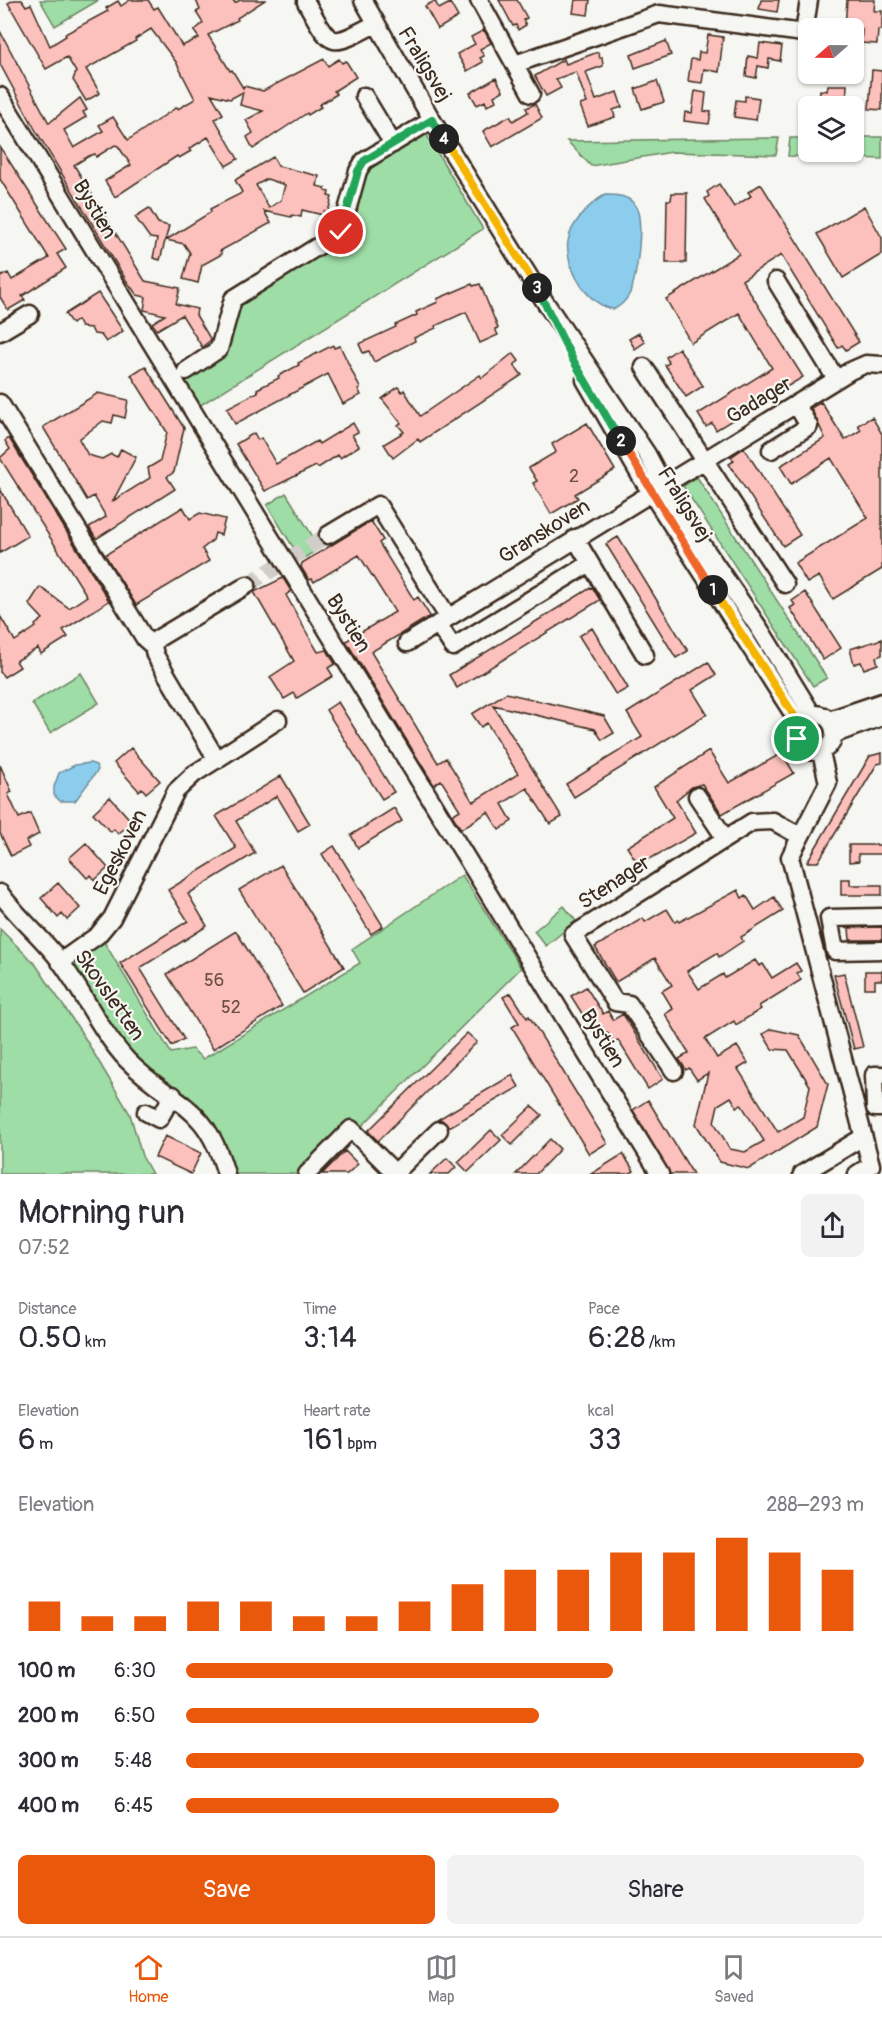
<!DOCTYPE html>
<html lang="en">
<head>
<meta charset="utf-8">
<style>
  body { margin:0; font-family:Pangolin,sans-serif; background:#f2f2f3; color:#2b2b33; height:100vh; display:flex; flex-direction:column; font-size:22px; white-space:nowrap }
  * { box-sizing:border-box; margin:0 }
  p { font-size:20px; color:#7c7c81 }
  .icon { flex:none; width:33px; height:33px; fill:none; stroke:currentColor; stroke-width:2; stroke-linecap:round; stroke-linejoin:round }
  .map { position:relative; height:1174px; overflow:hidden }
  .details { display:flex; flex-direction:column; background:#fff; flex:1 }
  .details>* { flex:none }
  .needle { width:39px; rotate:250deg }
  .fabs { position:absolute; left:798px; top:18px; display:grid; gap:12px }
  .fabs a { display:grid; place-items:center; width:66px; height:66px; border-radius:9px; background:#fff; box-shadow:0 2px 4px #0004; font-size:30px }
  .pin { position:absolute; display:grid; place-items:center; width:51px; height:51px; color:#fff; margin:-26px; border:3px solid #fff; border-radius:50%; box-shadow:0 2px 6px #0007 }
  .km { position:absolute; width:30px; height:30px; margin:-15px; border-radius:50%; background:#222; color:#fff; font-size:16px; line-height:30px; text-align:center }
  .round { display:grid; place-items:center; flex:none; width:63px; height:63px; border-radius:9px; background:#f2f2f3 }
  .overview { display:flex; align-items:center; justify-content:space-between; height:102px; padding:0 18px }
  h1 { font-size:33px; font-weight:600; line-height:45px }
  .metrics { display:grid; grid-template-columns:repeat(3,1fr); gap:9px; height:102px; padding:6px 18px }
  .metrics div { display:grid; align-content:center }
  .metrics b { font-size:30px; font-weight:600 }
  .metrics small { font-size:16px; font-weight:400 }
  .metrics p { font-size:16px }
  .chart { height:168px; padding:12px 18px }
  .chart p { display:flex; justify-content:space-between }
  .chart svg { width:100%; height:108px; margin-top:6px; stroke:#ea580c; stroke-width:6 }
  .cta { display:flex; gap:12px; margin-top:auto; padding:12px 18px }
  .cta a { flex:1; height:69px; border-radius:9px; background:#ea580c; color:#fff; font-size:24px; font-weight:600; line-height:69px; text-align:center }
  .cta a+a { background:#f2f2f3; color:#2b2b33 }
  ul { padding:0 18px; list-style:none; font-size:20px }
  li { display:grid; grid-template-columns:96px 72px 1fr; align-items:center; height:45px }
  li i { height:15px; border-radius:8px; background:#ea580c }
  .dock { display:flex; justify-content:space-around; align-items:center; height:84px; border-top:2px solid #e1e1e2; background:#fff; font-size:16px; color:#7c7c81 }
  .dock a { display:grid; justify-items:center; gap:3px }
  .dock .selected { color:#ea580c }
  .map>svg:first-child { display:block }
  .green { fill:#9edda6; stroke:#6c8462; stroke-width:1.5 }
  .water { fill:#8ccded; stroke:#6c8c9a; stroke-width:1.5 }
  .building { fill:#fdc1bd; stroke:#3b2a1e; stroke-width:1.5; fill-rule:evenodd }
  .lines { fill:none; stroke-linecap:round; stroke-linejoin:round }
  .minor-tunnel { stroke:#d1cdc8; stroke-width:16; stroke-dasharray:16 8; stroke-linecap:butt }
  .minor-casing { stroke:#3b2a1e; stroke-width:21 }
  .minor { stroke:#f6f6f2; stroke-width:16 }
  .split-1-casing { stroke:#fff; stroke-width:12 }
  .split-2-casing { stroke:#fff; stroke-width:12 }
  .split-3-casing { stroke:#fff; stroke-width:12 }
  .split-4-casing { stroke:#fff; stroke-width:12 }
  .split-5-casing { stroke:#fff; stroke-width:12 }
  .split-1 { stroke:#f5b400; stroke-width:8 }
  .split-2 { stroke:#f0652b; stroke-width:8 }
  .split-3 { stroke:#22a559; stroke-width:8 }
  .split-4 { stroke:#f5b400; stroke-width:8 }
  .split-5 { stroke:#22a559; stroke-width:8 }
  .labels { text-anchor:middle; stroke-width:4.5; stroke-linejoin:round; paint-order:stroke }
  .number-label { font-size:18px; fill:#6c5046 }
  .street-label { font-size:21px; fill:#3b2a1e; stroke:#f6f6f2 }
</style>
</head>
<body>
<div class="map">
<svg width="882" height="1174" viewBox="0 0 882 1174">
  <rect width="100%" height="100%" fill="#f6f6f2"/>
  <filter id="ink" filterUnits="userSpaceOnUse"><feTurbulence type="fractalNoise" baseFrequency=".0167" numOctaves="2"/><feDisplacementMap in="SourceGraphic" scale="12" xChannelSelector="R" yChannelSelector="G"/><feConvolveMatrix kernelMatrix="1 2 1 2 8 2 1 2 1" color-interpolation-filters="sRGB"/></filter>
  <g filter="url(#ink)">
    <path class="green" d="M40,0H99L55,26Z
      M425,132L483,229L199,406L182,379L221,357L238,304L341,241L367,171Z
      M854,137H882V159L788,156L790,138H808V152H854Z
      M779,138L776,155L672,152L591,166L567,141Z
      M697,477L827,678L813,686L683,486Z
      M286,493L320,548L301,560L267,505Z
      M81,673L99,703L50,733L32,703Z
      M462,875L521,968L360,1128L300,1174H232L221,1138L198,1104L151,1072L123,1046L71,964L103,940L171,1053L192,1049L203,1059L360,963L352,949Z
      M564,906L576,921L546,946L534,931Z
      M0,929L36,965L83,1035L130,1114L142,1156L152,1174H0Z"/>
    <path class="water" d="M605,195C616,195 628,195 635,205C645,220 637,276 630,293C626,301 621,306 614,309C588,307 564,265 568,241C571,223 590,203 605,195Z
      M90,763L96,765L98,770L75,801H60L54,795V787L59,773L75,765Z"/>
    <path class="building" d="M14,0H22L26,6L31,4L50,46L66,36L65,34L108,11L106,8L118,1L121,6L130,0H148L154,9L158,7L182,46L199,38L194,31L203,23L196,12L200,10L196,0H233L235,3L240,0H265L237,18L238,20L208,35L230,71L232,70L243,88L244,86L263,91L324,59L328,66L339,59L342,63L346,61L356,77L334,91L337,94L319,105L321,107L308,115L307,113L253,149L247,137L253,133L246,120L263,111L240,105L243,92L230,99L211,94L223,114L215,119L238,159L226,166L208,137L189,149L191,151L179,158L177,156L115,197L105,181L131,165L118,146L115,145L96,157L95,154L89,156L74,165L145,281L180,288L176,304L197,309L196,315L211,340L202,347L182,315L157,330L152,323L165,315L144,310L146,297L137,295L126,280L36,131L0,64V31L49,123L80,98L87,110L83,112L86,117L64,130L74,148L103,131L99,125L113,117L128,140L177,107L178,109L195,99L176,62L151,29L135,39L136,41L86,69L100,93L86,101L73,80L76,72L67,57L46,69L8,3Z
      M499,0H517L527,18L523,20L526,25L518,30L516,25L513,26Z
      M575,0H590L588,15L573,13Z
      M761,0H779L777,12L759,9Z
      M847,0H875L874,11H882V30H878L877,44L861,43L862,29L845,27Z
      M435,1L439,9L450,3L458,17L438,29L425,6Z
      M484,30L491,43L480,49L484,56L480,58L483,62L467,71L457,54L475,44L471,37Z
      M708,35L723,37L719,72L704,69L702,83L688,81L691,59L698,60L699,52L705,53Z
      M666,41L671,55L635,68L631,55Z
      M760,43L782,46L780,61L769,59L768,68L758,66L756,78L746,76L748,56L758,58Z
      M598,52L600,58L602,57L603,66L586,72L596,100L617,92L622,107L613,110L615,117L588,126L580,105L587,103L576,72L556,79L561,88L546,96L535,76L564,59L566,64Z
      M872,70L882,71V110L869,109Z
      M496,78L503,91L494,96L496,101L487,106L485,101L477,105L470,93Z
      M657,81L664,102L642,109L635,89Z
      M828,85H847L846,106L819,104L820,90L827,91Z
      M695,91L706,93L704,111L711,112L709,124L684,121L685,112L692,113Z
      M745,96L759,98L756,120L734,117L736,100L745,101Z
      M535,104L542,118L492,147L483,131L510,116L513,121L528,112L526,108Z
      M800,113L808,114V128L799,127Z
      M0,147L66,249L57,254L66,268L22,296L25,300L8,310L0,297V277L8,273L12,280L49,258L0,179Z
      M273,157L278,166L319,176L317,186L325,188V191L329,192L328,196L332,197L328,212L324,211L323,215L302,210L301,217L292,215L291,217L264,211L271,223L220,251L222,254L202,265L198,283L183,279L190,253L184,244L166,240L211,212L210,209L240,194L242,192L235,180ZM267,179L285,185L281,200L269,208L256,185Z
      M719,184L734,207L751,196L748,192L761,184L859,342L846,350L842,345L838,348L781,255L742,280L803,377L716,430L712,423L706,427L698,414L772,368L739,313L691,343L666,299L739,254L705,199L709,196L707,192Z
      M672,193H687L686,263H666L667,200H671Z
      M864,206L882,238V254L843,278L817,234Z
      M149,208L158,223L169,226L160,260L153,258L157,239L150,238L135,217Z
      M472,284L473,286L480,284L498,328L495,329L498,335L480,343L466,312L435,326L436,328L414,338L415,341L374,362L369,351L363,353L359,344L396,327L395,325L417,315L416,312L438,302L437,299Z
      M98,293L123,331L106,342L101,335L94,334L91,328L81,327L77,320L72,324L65,314Z
      M639,333L645,342L635,349L629,339Z
      M333,345L334,348L340,346L360,388L358,389L361,395L343,404L328,374L235,424L227,408L258,392L257,389L279,378L278,376L299,365L298,363Z
      M679,348L703,386L686,397L665,365L669,363L666,357Z
      M513,353L519,361L514,365L522,375L420,442L418,439L393,458L384,444L404,432L398,425L401,423L382,399L398,387L402,392L404,390L420,416L480,375L482,378Z
      M145,366L184,428L174,472L167,477L175,489L96,539L89,527L106,517L94,496L87,500L43,427L98,393L128,400L125,418L114,415L112,423L103,421L79,439L88,455L102,459L111,454L117,457L121,449L136,457L113,501L150,478L148,468L160,461L167,432L131,375Z
      M821,402L845,440L861,430L858,425L872,417L882,434V569L833,599L819,576L807,583L795,563L868,518L831,458L791,484L780,466L825,438L811,408Z
      M353,423L358,432L352,435L359,446L340,458L338,455L318,468L316,466L265,491L236,444L254,433L258,440L261,438L276,464L317,441L319,444Z
      M587,423L615,470L575,494L578,498L551,514L533,483L537,481L529,468L556,452L552,444Z
      M9,438L109,601L63,630L68,637L41,654L38,648L16,661L20,667L4,677L0,672V616L15,641L36,627L35,625L43,619L29,604L40,587L69,608L87,596L0,458L10,449L5,441Z
      M744,448L800,535L783,546L729,464L734,461L731,457Z
      M0,489L28,536L0,553Z
      M183,507L190,519L200,513L225,519L221,535L215,533L213,540L202,549L209,561L136,605L105,555Z
      M371,521L383,540L379,543L414,600L418,597L430,616L371,652L438,763L446,758L473,802L518,774L487,723L481,727L472,714L506,693L604,716L614,733L602,740L595,729L493,705L562,817L550,824L527,788L502,804L512,821L499,830L488,812L461,829L452,815L460,810L441,780L434,785L346,641L395,612L359,555L314,582L312,579L309,580L301,567L302,563Z
      M618,537L688,651L676,658L606,544Z
      M283,578L291,591L286,595L308,635L318,652L327,650L335,664L328,668L333,676L297,698L294,693L284,699L270,677L294,661L254,592Z
      M592,587L600,600L457,688L449,675Z
      M805,592L841,648L823,660L790,608L795,605L792,601Z
      M592,628L628,688L616,695L579,636Z
      M882,639V655L876,657L878,664L864,669L861,662L854,664L850,649Z
      M708,662L716,675L692,690L707,714L574,797L566,784L642,737L627,713Z
      M338,702L394,792L382,799L326,710Z
      M131,748L160,781L146,793L142,788L139,791L114,763Z
      M709,751L729,783L782,753L794,773L722,814L702,784L692,787L676,800L696,833L639,865L627,847L673,818L654,787Z
      M882,753V763L877,764L818,862H807L870,756Z
      M0,765L12,792L8,794L19,818L30,813L39,834L26,841L29,847L11,856L0,833Z
      M281,776L310,824L298,831L277,796L236,821L255,853L188,894L207,926L140,968L184,1039L172,1046L120,963L188,921L168,890L236,848L216,816Z
      M110,797L132,822L118,834L114,829L111,832L93,813Z
      M394,808L402,821L358,848L351,835Z
      M86,843L108,868L95,880L91,875L87,878L69,858Z
      M849,845H882V854H858L859,861L849,862Z
      M334,846L383,926L371,934L322,854Z
      M281,865L344,967L303,993L239,890Z
      M841,879H850V885H882V895H841Z
      M58,883L80,908L67,920L62,914L58,918L41,898Z
      M738,890L742,898L746,895L755,910L774,897L783,911L741,937L743,941L719,957L717,953L687,971L699,989L723,974L725,978L755,960L759,966L763,964L772,978L796,963L801,971L797,973L801,980L759,1006L761,1009L736,1025L734,1021L705,1039L717,1058L737,1046L748,1063L738,1069L778,1132L803,1117L810,1086L788,1050L772,1049L763,1034L771,1029L799,1035L828,1084L817,1127L749,1169L720,1162L696,1124L708,1073L697,1080L689,1068L686,1070L679,1059L689,1053L665,1014L673,1009L662,991L672,985L655,958L616,982L595,947L643,918L645,922L667,909L675,922L678,920L679,922ZM731,1097L737,1107L741,1104L764,1141L745,1152L730,1149L714,1122L718,1105Z
      M882,927V940H850L849,928Z
      M236,931L282,1006L213,1049L167,974Z
      M865,971H882V980H875V988H865Z
      M844,973L863,1047L854,1049L834,975Z
      M586,987L603,1014L608,1011L613,1020L623,1014L663,1079L648,1089L618,1040L614,1042L607,1032L600,1037L596,1029L593,1031L571,996Z
      M511,993L527,1018L529,1016L607,1143L589,1154L512,1027L519,1023L503,997Z
      M467,1033L477,1042L378,1141L368,1131Z
      M512,1075L519,1087L449,1127L442,1120H437Z
      M648,1100L693,1174H670L633,1110Z
      M532,1106L542,1115L512,1145L502,1135Z
      M491,1130L501,1140L468,1172L458,1162Z
      M165,1136L201,1153L191,1174L155,1157Z
      M550,1139L560,1149L536,1174H516Z
      M345,1151L358,1164L347,1174H322Z
      M623,1154L634,1171L629,1174H591Z
      M447,1158L456,1167L449,1174H430Z"/>
    <g class="lines">
      <path class="minor-tunnel" d="M247,585L328,535"/>
      <defs>
        <path id="minor" d="M363,0L432,120L545,302L647,454L671,499L761,631L812,714
          M479,0L531,94
          M306,2C332,48 328,49 375,24
          M515,64L659,14L804,33L809,0
          M0,96L660,1174
          M364,96L393,144
          M776,281L836,379
          M0,332L30,314
          M644,367L785,584
          M186,371L219,349L233,299L341,232L358,171L364,161L432,120
          M585,380L641,477L799,723
          M0,403L145,639L153,646
          M771,450L809,426L796,404
          M328,535L378,505L448,617
          M575,538L645,655
          M438,624L453,647L590,563
          M407,643L850,371L866,364L882,365
          M796 733a19 19 0 1 1 38 0a19 19 0 1 1-38 0Z
          M829,720L882,702
          M835,734L882,717
          M821,752L828,783L790,857L871,1165L857,1174
          M217,760L155,655L153,646L157,639L247,585
          M697,796L725,838
          M0,893C18,918 42,937 60,961C84,993 100,1031 127,1060C173,1107 205,1100 226,1174
          M882,917L829,918L835,951L882,950
          M60,962L98,935L112,918L176,791L194,774L278,720
          M674,1071L629,1004L615,1002L573,935L752,822L773,821L800,836
          M882,1075H874L875,1108H882
          M146,1112L159,1119L173,1095
          M307,1174L351,1129L395,1173L439,1130
          M802,1174L863,1137"/>
      </defs>
      <use href="#minor" class="minor-casing"/>
      <use href="#minor" class="minor"/>
    </g>
  </g>
  <g class="lines" filter="url(#ink)">
    <defs>
      <path id="split-1" d="M713,590L799,723L797,739"/>
      <path id="split-2" d="M621,441L713,590"/>
      <path id="split-3" d="M537,288L573,360L621,441"/>
      <path id="split-4" d="M444,139L537,288"/>
      <path id="split-5" d="M341,232L358,171L364,161L432,120L444,139"/>
    </defs>
    <use href="#split-1" class="split-1-casing"/>
    <use href="#split-2" class="split-2-casing"/>
    <use href="#split-3" class="split-3-casing"/>
    <use href="#split-4" class="split-4-casing"/>
    <use href="#split-5" class="split-5-casing"/>
    <use href="#split-1" class="split-1"/>
    <use href="#split-2" class="split-2"/>
    <use href="#split-3" class="split-3"/>
    <use href="#split-4" class="split-4"/>
    <use href="#split-5" class="split-5"/>
  </g>
  <g class="labels">
    <g class="number-label">
      <text x="574" y="482">2</text>
      <text x="214" y="986">56</text>
      <text x="231" y="1013">52</text>
    </g>
    <g class="street-label">
      <text transform="translate(425 64) rotate(59)" y="7">Fraligsvej</text>
      <text transform="translate(95 209) rotate(59)" y="7">Bystien</text>
      <text transform="translate(759 400) rotate(-31)" y="7">Gadager</text>
      <text transform="translate(685 504) rotate(58)" y="7">Fraligsvej</text>
      <text transform="translate(544 531) rotate(-32)" y="7">Granskoven</text>
      <text transform="translate(349 623) rotate(58)" y="7">Bystien</text>
      <text transform="translate(120 852) rotate(-63)" y="7">Egeskoven</text>
      <text transform="translate(614 882) rotate(-33)" y="7">Stenager</text>
      <text transform="translate(110 995) rotate(55)" y="7">Skovsletten</text>
      <text transform="translate(603 1038) rotate(58)" y="7">Bystien</text>
    </g>
  </g>
</svg>
<div class="fabs">
<a><svg class="needle" viewBox="-14 -14 28 28"><path d="M0-13l5 13h-10z" fill="#e53935"/><path d="M0 13l5-13h-10z" fill="#7c7c81"/></svg></a>
<a><svg class="icon" aria-label="layers" viewBox="0 0 24 24"><path d="M12 4l9 5-9 5-9-5zM3 14l9 5 9-5"/></svg></a>
</div>
<div class="pin" style="left:797px;top:739px;background:#1e9e55"><svg class="icon" aria-label="arrive" viewBox="0 0 24 24"><path d="M6 21V4h12l-3 4 3 4H6"/></svg></div>
<div class="pin" style="left:341px;top:232px;background:#d93025"><svg class="icon" aria-label="check" viewBox="0 0 24 24"><path d="M5 12l5 5 9-10"/></svg></div>
<b class="km" style="left:713px;top:590px">1</b>
<b class="km" style="left:621px;top:441px">2</b>
<b class="km" style="left:537px;top:288px">3</b>
<b class="km" style="left:444px;top:139px">4</b>
</div>
<section class="details">
<div class="overview"><div><h1>Morning run</h1><p>07:52</p></div><a class="round"><svg class="icon" aria-label="share" viewBox="0 0 24 24"><path d="M12 15V3M7 8l5-5 5 5M5 13v7h14v-7"/></svg></a></div>
<div class="metrics">
<div><p>Distance</p><b>0.50<small> km</small></b></div>
<div><p>Time</p><b>3:14</b></div>
<div><p>Pace</p><b>6:28<small> /km</small></b></div>
</div>
<div class="metrics">
<div><p>Elevation</p><b>6<small> m</small></b></div>
<div><p>Heart rate</p><b>161<small> bpm</small></b></div>
<div><p>kcal</p><b>33</b></div>
</div>
<div class="chart"><p><span>Elevation</span>288–293 m</p>
<svg viewBox="0 0 160 44" preserveAspectRatio="none"><path d="M5 44V32M15 44V38M25 44V38M35 44V32M45 44V32M55 44V38M65 44V38M75 44V32M85 44V25M95 44V19M105 44V19M115 44V12M125 44V12M135 44V6M145 44V12M155 44V19"/></svg>
</div>
<ul>
<li><b>100 m</b>6:30<i style="width:63%"></i></li>
<li><b>200 m</b>6:50<i style="width:52%"></i></li>
<li><b>300 m</b>5:48<i style="width:100%"></i></li>
<li><b>400 m</b>6:45<i style="width:55%"></i></li>
</ul>
<div class="cta"><a>Save</a><a>Share</a></div>
</section>
<nav class="dock">
<a class="selected"><svg class="icon" aria-label="home" viewBox="0 0 24 24"><path d="M3 11l9-7 9 7M6 9v11h12V9"/></svg>Home</a>
<a><svg class="icon" aria-label="map" viewBox="0 0 24 24"><path d="M3 6l6-2 6 2 6-2v14l-6 2-6-2-6 2zM9 4v14M15 6v14"/></svg>Map</a>
<a><svg class="icon" aria-label="saved" viewBox="0 0 24 24"><path d="M7 4h10v16l-5-4-5 4z"/></svg>Saved</a>
</nav>
</body>
</html>
